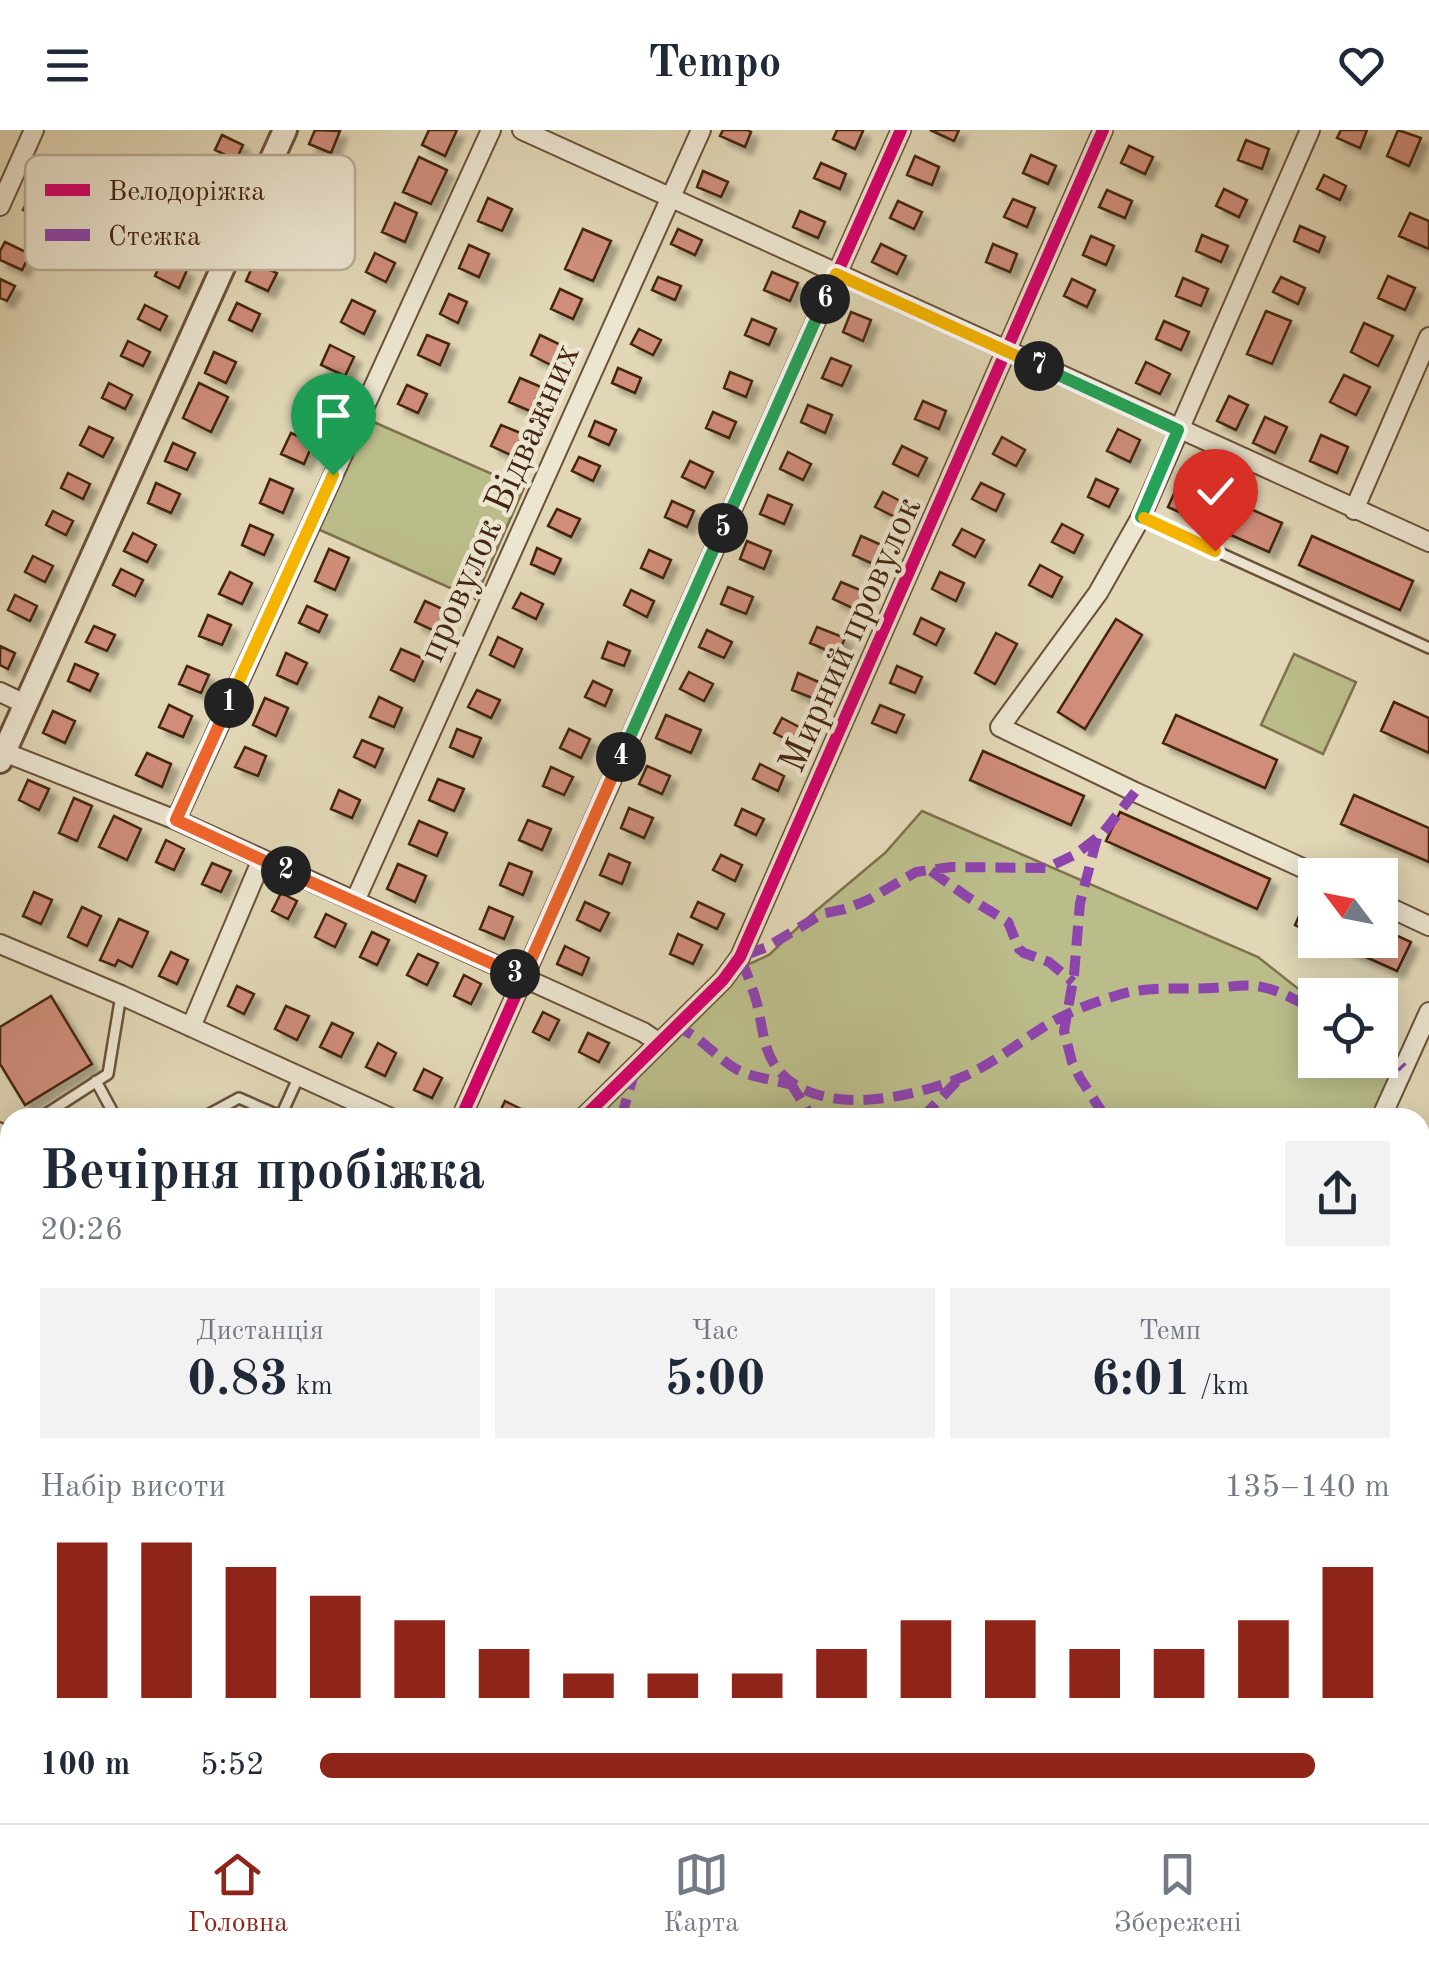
<!DOCTYPE html>
<html lang="uk">
<head>
<meta charset="utf-8">
<style>
  body { margin:0; font-family:"Old Standard TT",serif; background:#f2f2f3; color:#1f2937; height:100vh; display:flex; flex-direction:column; font-size:38px; white-space:nowrap }
  * { box-sizing:border-box; margin:0 }
  p { font-size:32px; color:#747a83 }
  .icon { flex:none; width:55px; height:55px; fill:none; stroke:currentColor; stroke-width:2; stroke-linecap:round; stroke-linejoin:round }
  .map { position:relative; flex:1; overflow:hidden }
  .panel { position:absolute; left:0px; top:978px; width:1430px; height:718px; display:flex; flex-direction:column; background:#fff; border-radius:30px 30px 0 0; box-shadow:0 5px 25px #0003 }
  .panel>* { flex:none }
  .needle { width:65px; rotate:302deg }
  .controls { position:absolute; left:1298px; top:728px; display:grid; gap:20px }
  .controls a { display:grid; place-items:center; width:100px; height:100px; border-radius:0px; background:#fff; box-shadow:0 5px 25px #0003; font-size:50px }
  .pin { position:absolute; display:grid; place-items:center; width:85px; height:85px; color:#fff; margin:-102px -42px; border-radius:50% 50% 50% 0; rotate:-45deg; box-shadow:0 0 10px #0007 }
  .pin .icon { rotate:45deg }
  .km { position:absolute; width:50px; height:50px; margin:-25px; border-radius:50%; background:#222; color:#fff; font-size:28px; line-height:50px; text-align:center }
  .round { display:grid; place-items:center; flex:none; width:105px; height:105px; border-radius:0px; background:#f2f2f3 }
  .overview { display:flex; align-items:center; justify-content:space-between; height:170px; padding:0 40px }
  h1 { font-size:55px; font-weight:600; line-height:75px }
  .stats { display:grid; grid-template-columns:repeat(3,1fr); gap:15px; height:170px; padding:10px 40px }
  .stats div { display:grid; align-content:center; border-radius:0px; background:#f2f2f3; text-align:center }
  .stats b { font-size:50px; font-weight:600 }
  .stats small { font-size:28px; font-weight:400 }
  .stats p { font-size:28px }
  .chart { height:280px; padding:20px 40px }
  .chart p { display:flex; justify-content:space-between }
  .chart svg { width:100%; height:180px; margin-top:10px; stroke:#8f2418; stroke-width:6 }
  ul { padding:0 40px; list-style:none; font-size:32px }
  li { display:grid; grid-template-columns:160px 120px 1fr; align-items:center; height:75px }
  li i { height:25px; border-radius:12px; background:#8f2418 }
  header { display:flex; justify-content:space-between; align-items:center; height:130px; padding:0 40px; background:#fff; font-size:45px; font-weight:600 }
  .tabs { display:flex; justify-content:space-around; align-items:center; height:140px; border-top:2px solid #e0e1e3; background:#fff; font-size:28px; color:#747a83 }
  .tabs a { display:grid; justify-items:center; gap:5px }
  .tabs .on { color:#8f2418 }
  .map>svg:first-child { display:block }
  .green { fill:#babc89; stroke:#7f714c; stroke-width:2.5 }
  .building { fill:#cf8d7a; stroke:#442610; stroke-width:2.5; filter:url(#shadow) }
  .lines { fill:none; stroke-linecap:round; stroke-linejoin:round }
  .service-casing { stroke:#6b523a; stroke-width:14 }
  .minor-casing { stroke:#6b523a; stroke-width:22 }
  .tertiary-casing { stroke:#6b523a; stroke-width:28 }
  .service { stroke:#ece5d0; stroke-width:9 }
  .minor { stroke:#ece5d0; stroke-width:18 }
  .tertiary { stroke:#ece5d0; stroke-width:22 }
  .quiet { stroke:#8e44ad; stroke-width:10; stroke-dasharray:20 10; stroke-linecap:butt }
  .cycleway-casing { stroke:#ece5d0; stroke-width:19 }
  .cycleway { stroke:#d6006c; stroke-width:12 }
  .split-1-casing { stroke:#fff; stroke-width:20 }
  .split-2-casing { stroke:#fff; stroke-width:20 }
  .split-3-casing { stroke:#fff; stroke-width:20 }
  .split-4-casing { stroke:#fff; stroke-width:20 }
  .split-5-casing { stroke:#fff; stroke-width:20 }
  .split-6-casing { stroke:#fff; stroke-width:20 }
  .split-7-casing { stroke:#fff; stroke-width:20 }
  .split-8-casing { stroke:#fff; stroke-width:20 }
  .split-9-casing { stroke:#fff; stroke-width:20 }
  .split-1 { stroke:#f5b400; stroke-width:12 }
  .split-2 { stroke:#f0652b; stroke-width:12 }
  .split-3 { stroke:#f0652b; stroke-width:12 }
  .split-4 { stroke:#f0652b; stroke-width:12 }
  .split-5 { stroke:#22a559; stroke-width:12 }
  .split-6 { stroke:#22a559; stroke-width:12 }
  .split-7 { stroke:#f5b400; stroke-width:12 }
  .split-8 { stroke:#22a559; stroke-width:12 }
  .split-9 { stroke:#f5b400; stroke-width:12 }
  .labels { text-anchor:middle; stroke-width:9; stroke-linejoin:round; paint-order:stroke }
  .street-label { font-size:38px; fill:#442610; stroke:#ece5d0 }
  .key { fill:#ece5d0; stroke:#baac96; stroke-width:2.5 }
  .key-label { font-size:28px; fill:#442610 }
</style>
</head>
<body>
<header><svg class="icon" aria-label="menu" viewBox="0 0 24 24"><path d="M4 6h16M4 12h16M4 18h16"/></svg>Tempo<svg class="icon" aria-label="heart" viewBox="0 0 24 24"><path d="M12 20l-8-8c-3-5 5-10 8-4 3-6 11-1 8 4z"/></svg></header>
<div class="map">
<svg width="1429" height="1693" viewBox="0 0 1429 1693">
  <defs>
    <filter id="shadow"><feDropShadow dx="7" dy="7" stdDeviation="2.5" flood-color="#0004"/></filter>
  </defs>
  <rect width="100%" height="100%" fill="#e1d7b6"/>
  <filter id="stains"><feTurbulence type="fractalNoise" baseFrequency=".002" numOctaves="4"/><feColorMatrix values="0 0 0 0 .2 0 0 0 0 .09 0 0 0 0 .02 0 0 0 .5 -.17"/></filter>
  <radialGradient id="worn" r=".72"><stop offset=".6" stop-color="#630" stop-opacity="0"/><stop offset="1" stop-color="#630" stop-opacity=".3"/></radialGradient>
  <path class="green" d="M360,286L524,358L475,469L311,396Z
    M1294,524L1356,552L1323,624L1261,595Z
    M922,681L1258,827L1315,872V930H1380V923L1407,944L1389,987L589,988L715,864L749,834L769,825L811,785L885,723Z
    M0,1537L10,1541V1685H203L221,1693H0Z
    M367,1685H1066L1063,1693H380Z"/>
  <path class="building" d="M315,0L340,1L331,23L309,14Z
    M429,0H457L445,26L422,15Z
    M723,0H747L751,2L745,17L720,6Z
    M837,0H861L863,1L855,19L833,9Z
    M930,0H959L954,11Z
    M1341,0H1367L1360,18L1337,8Z
    M1398,0L1421,8L1409,36L1387,26Z
    M222,5L243,15L236,30L215,20Z
    M1246,10L1269,19L1262,39L1238,30Z
    M1129,16L1153,27L1145,44L1121,33Z
    M1031,25L1056,36L1048,54L1023,43Z
    M915,26L939,37L932,55L907,45Z
    M419,27L447,40L431,74L403,62Z
    M821,33L846,44L840,59L814,48Z
    M703,41L728,52L721,67L697,57Z
    M1324,45L1346,56L1340,70L1317,59Z
    M1224,59L1247,70L1239,87L1216,76Z
    M1107,60L1132,71L1125,88L1099,77Z
    M30,66L53,77L46,91L23,80Z
    M488,68L512,79L502,101L478,91Z
    M1013,69L1035,78L1027,97L1004,87Z
    M898,71L922,82L914,99L890,88Z
    M395,73L417,83L405,112L382,102Z
    M800,81L825,92L818,108L793,97Z
    M1410,83L1429,91V119L1399,106Z
    M1300,96L1325,107L1319,122L1294,111Z
    M583,99L611,111L593,151L565,139Z
    M678,99L702,110L695,125L671,114Z
    M1202,105L1228,116L1221,132L1196,121Z
    M1091,106L1114,116L1106,135L1083,125Z
    M5,112L30,124L22,140L0,130V121Z
    M881,114L906,126L897,144L872,132Z
    M993,114L1017,124L1010,142L986,132Z
    M469,115L489,124L479,147L459,138Z
    M375,123L395,133L386,152L366,142Z
    M163,129L187,140L179,158L155,146Z
    M254,133L277,143L268,161L246,151Z
    M772,142L798,153L790,171L764,160Z
    M1388,146L1415,158L1405,180L1378,168Z
    M658,147L681,156L675,170L652,160Z
    M1281,147L1305,158L1298,174L1273,162Z
    M1183,148L1208,159L1201,176L1176,166Z
    M0,149L15,156L7,171L0,168Z
    M1072,149L1095,160L1087,177L1064,166Z
    M560,159L582,169L573,189L551,179Z
    M449,164L467,172L458,193L440,184Z
    M352,170L375,181L364,204L341,192Z
    M237,173L260,184L252,201L229,190Z
    M145,175L167,186L160,200L138,189Z
    M1266,181L1291,191L1272,234L1247,224Z
    M851,182L871,190L863,211L843,202Z
    M752,189L776,199L769,215L745,205Z
    M1164,191L1189,202L1181,220L1156,209Z
    M1364,193L1393,206L1378,236L1351,222Z
    M639,199L661,210L653,225L631,214Z
    M427,205L449,214L440,235L418,225Z
    M540,205L561,215L551,235L531,225Z
    M128,211L150,222L143,236L121,226Z
    M330,215L354,227L345,246L321,235Z
    M214,222L236,232L226,253L205,243Z
    M831,228L851,236L842,256L822,248Z
    M1146,232L1170,244L1160,264L1136,253Z
    M618,238L641,248L635,263L612,253Z
    M730,242L752,251L746,267L724,258Z
    M1344,245L1370,257L1356,285L1330,272Z
    M520,248L541,257L530,281L509,272Z
    M109,253L132,265L125,279L102,268Z
    M199,253L228,267L211,302L183,288Z
    M407,255L427,264L418,283L398,274Z
    M308,262L330,271L322,292L300,284Z
    M1229,266L1248,275L1236,300L1217,291Z
    M923,271L946,281L939,299L915,289Z
    M808,275L832,285L825,303L801,292Z
    M713,282L736,292L729,308L706,298Z
    M1265,287L1287,297L1275,323L1253,313Z
    M595,291L616,300L609,315L589,306Z
    M501,295L523,304L513,326L491,316Z
    M89,297L113,308L103,327L80,315Z
    M1118,299L1140,310L1130,332L1107,321Z
    M291,303L313,313L304,334L281,324Z
    M1321,305L1348,317L1337,343L1310,331Z
    M1002,307L1025,320L1016,336L993,324Z
    M173,313L195,323L187,340L165,331Z
    M902,316L927,328L918,346L893,334Z
    M788,322L811,334L803,350L780,339Z
    M579,327L600,336L593,351L572,341Z
    M690,331L713,342L705,358L682,347Z
    M68,343L90,354L83,369L61,358Z
    M1181,348L1282,393L1269,422L1168,377Z
    M270,349L293,359L283,383L260,373Z
    M1096,349L1118,359L1109,377L1088,367Z
    M156,353L180,364L171,383L148,373Z
    M981,353L1004,364L996,381L972,369Z
    M883,362L906,374L899,389L875,377Z
    M768,365L792,375L784,394L760,384Z
    M672,371L694,381L687,397L665,387Z
    M557,379L580,389L571,407L548,396Z
    M53,381L73,391L66,405L46,395Z
    M1062,394L1083,405L1074,423L1052,412Z
    M250,395L273,405L264,425L242,415Z
    M962,399L984,410L975,427L953,415Z
    M133,403L156,415L147,432L124,421Z
    M861,406L886,417L878,436L853,425Z
    M1312,406L1413,451L1400,480L1299,435Z
    M747,411L771,421L764,439L740,429Z
    M537,418L561,429L554,444L531,434Z
    M329,419L349,428L335,460L315,451Z
    M649,420L671,430L663,448L641,438Z
    M33,426L53,436L45,452L25,442Z
    M1040,435L1062,447L1052,467L1029,455Z
    M121,439L143,450L135,466L113,455Z
    M230,442L252,453L242,474L219,464Z
    M940,442L964,453L956,471L932,459Z
    M841,452L867,463L859,481L833,469Z
    M728,457L753,467L746,484L721,474Z
    M631,460L654,471L647,487L624,475Z
    M521,463L543,474L536,489L513,478Z
    M15,465L37,476L30,491L8,480Z
    M425,471L447,481L437,502L415,492Z
    M307,476L327,485L319,502L299,493Z
    M208,485L231,495L222,515L199,506Z
    M921,488L944,499L936,515L914,504Z
    M1116,489L1142,505L1085,599L1058,582Z
    M94,496L115,505L107,521L86,512Z
    M817,497L845,508L838,525L810,513Z
    M707,500L732,512L724,528L699,517Z
    M996,503L1017,514L995,554L975,543Z
    M498,507L522,519L514,537L490,525Z
    M608,512L630,521L624,536L602,528Z
    M0,516L15,523L8,539L0,535Z
    M401,519L424,529L414,551L391,540Z
    M286,523L307,533L297,554L277,545Z
    M75,534L98,544L90,561L68,551Z
    M187,536L209,545L201,563L179,554Z
    M897,536L922,547L915,563L890,553Z
    M689,542L713,554L704,571L680,559Z
    M798,543L821,553L815,569L792,560Z
    M593,551L612,560L605,576L585,567Z
    M477,560L500,570L491,588L468,577Z
    M379,567L402,578L394,597L370,587Z
    M265,568L288,578L276,606L253,595Z
    M1394,572L1429,588V623L1381,601Z
    M169,575L192,586L183,607L159,597Z
    M880,575L904,585L896,603L872,593Z
    M53,581L75,591L65,613L43,603Z
    M666,585L701,600L691,623L656,608Z
    M1176,585L1277,630L1265,658L1163,613Z
    M782,588L803,599L796,614L774,603Z
    M457,599L481,608L473,627L450,617Z
    M569,599L590,609L581,628L560,618Z
    M362,610L383,619L375,637L354,627Z
    M245,617L266,626L258,646L235,637Z
    M983,621L1084,666L1071,695L970,650Z
    M147,623L171,634L162,657L136,645Z
    M760,634L784,646L778,661L753,649Z
    M647,636L670,646L662,664L639,654Z
    M551,637L573,647L564,665L543,656Z
    M438,649L464,659L454,681L429,670Z
    M28,650L49,659L39,680L19,670Z
    M339,660L360,670L352,688L331,679Z
    M1354,665L1429,698V732L1341,694Z
    M74,668L92,676L77,711L59,703Z
    M629,678L653,688L644,708L621,698Z
    M742,679L764,689L756,705L735,695Z
    M1120,682L1270,749L1257,779L1106,711Z
    M114,686L141,699L127,730L99,717Z
    M528,690L551,699L542,720L519,710Z
    M419,691L447,703L437,726L409,714Z
    M166,710L184,719L174,740L156,732Z
    M609,724L630,733L622,754L600,745Z
    M721,725L742,735L735,751L713,740Z
    M212,733L231,741L221,762L202,754Z
    M509,733L532,742L523,765L500,755Z
    M398,734L426,746L415,772L387,759Z
    M34,762L52,770L41,794L23,786Z
    M281,763L297,771L288,789L272,781Z
    M1308,766L1315,769V804L1295,795Z
    M585,772L609,783L600,801L577,790Z
    M698,772L724,784L717,799L691,787Z
    M82,777L101,786L87,816L68,807Z
    M489,777L513,787L504,809L480,799Z
    M326,784L346,794L335,817L315,807Z
    M119,789L148,802L132,837L118,830L115,836L100,830Z
    M1380,798L1411,812L1397,841L1328,810H1380Z
    M372,802L389,810L377,835L360,827Z
    M678,804L702,815L693,834L670,824Z
    M565,816L589,828L582,845L557,834Z
    M171,822L188,830L177,854L159,846Z
    M418,824L438,833L427,855L407,845Z
    M464,845L481,854L471,874L454,866Z
    M237,856L254,864L244,884L228,876Z
    M51,866L92,934L25,975L0,934V897Z
    M286,876L309,886L297,910L275,899Z
    M543,882L559,890L549,910L533,902Z
    M332,893L353,903L341,927L320,917Z
    M588,903L609,913L599,932L579,922Z
    M378,913L396,923L385,946L366,937Z
    M424,939L442,948L432,968L414,960Z
    M505,971L521,979L517,988H497Z
    M4,1088L10,1099V1158L0,1141V1091Z
    M0,1420L10,1424L8,1454L0,1451Z"/>
  <g class="lines">
    <defs>
      <path id="service" d="M1141,387L1429,518
        M96,951L116,988
        M40,988L108,944L121,865
        M202,988L239,968L280,986
        M280,988L299,946
        M0,998L10,1013
        M0,1211L10,1228
        M10,1231L5,1249L10,1257
        M0,1475L10,1479"/>
      <path id="minor" d="M522,0L1429,412
        M1310,0L1141,387L1098,463L1000,597L1135,662L1318,745
        M0,76L34,0
        M1354,380L1429,207
        M0,562L25,574
        M4,622L176,690L643,902L658,912
        M176,690L491,0
        M355,771L701,0
        M1380,773L1429,796
        M0,814L121,865L391,988
        M191,897L262,729
        M461,988L901,0
        M583,988L723,850L740,827L1103,0
        M1381,988L1429,882
        M1166,1685L1175,1693
        M1063,1693L1066,1685"/>
      <path id="tertiary" d="M0,631L285,0"/>
    </defs>
    <use href="#service" class="service-casing"/>
    <use href="#minor" class="minor-casing"/>
    <use href="#tertiary" class="tertiary-casing"/>
    <use href="#service" class="service"/>
    <use href="#minor" class="minor"/>
    <use href="#tertiary" class="tertiary"/>
    <path class="quiet" d="M1135,662L1103,703L1076,724L1047,738L951,737L916,742L868,770L845,779L822,784L767,817L740,827C746,841 752,856 756,870C763,894 762,922 780,942C822,988 910,968 960,948C991,935 1017,914 1045,896C1066,883 1091,873 1115,866C1148,855 1179,860 1213,858C1231,857 1248,853 1266,858C1283,862 1299,872 1315,880
      M1097,708L1080,773L1074,845L1064,901L1072,932L1080,948L1106,988
      M931,741L966,766L1008,792L1019,819L1024,823L1049,832L1073,852
      M674,896C699,904 714,926 736,939C753,948 775,950 793,955
      M1380,914L1403,938
      M790,952L812,988
      M621,988L634,944
      M922,988L960,948
      M49,1693L51,1685"/>
    <defs>
      <path id="cycleway" d="M461,988L901,0
        M583,988L723,850L740,827L1103,0"/>
    </defs>
    <use href="#cycleway" class="cycleway-casing"/>
    <use href="#cycleway" class="cycleway"/>
  </g>
  <g class="lines">
    <defs>
      <path id="split-1" d="M229,573L333,345"/>
      <path id="split-2" d="M229,573L176,690L286,741"/>
      <path id="split-3" d="M286,741L515,844"/>
      <path id="split-4" d="M515,844L523,848L621,627"/>
      <path id="split-5" d="M621,627L723,398"/>
      <path id="split-6" d="M723,398L825,169"/>
      <path id="split-7" d="M825,169L836,144L1039,236"/>
      <path id="split-8" d="M1039,236L1178,300L1141,387L1144,388"/>
      <path id="split-9" d="M1144,388L1215,421"/>
    </defs>
    <use href="#split-1" class="split-1-casing"/>
    <use href="#split-2" class="split-2-casing"/>
    <use href="#split-3" class="split-3-casing"/>
    <use href="#split-4" class="split-4-casing"/>
    <use href="#split-5" class="split-5-casing"/>
    <use href="#split-6" class="split-6-casing"/>
    <use href="#split-7" class="split-7-casing"/>
    <use href="#split-8" class="split-8-casing"/>
    <use href="#split-9" class="split-9-casing"/>
    <use href="#split-1" class="split-1"/>
    <use href="#split-2" class="split-2"/>
    <use href="#split-3" class="split-3"/>
    <use href="#split-4" class="split-4"/>
    <use href="#split-5" class="split-5"/>
    <use href="#split-6" class="split-6"/>
    <use href="#split-7" class="split-7"/>
    <use href="#split-8" class="split-8"/>
    <use href="#split-9" class="split-9"/>
  </g>
  <g class="labels">
    <g class="street-label">
      <text transform="translate(498 372) rotate(-66)" y="13">провулок Відважних</text>
      <text transform="translate(849 504) rotate(-66)" y="13">Мирний провулок</text>
    </g>
  </g>
  <rect x="25" y="25" width="330" height="115" rx="15" class="key"/>
  <rect x="45" y="54" width="45" height="12" fill="#d6006c"/>
  <rect x="45" y="99" width="45" height="12" fill="#8e44ad"/>
  <g class="key-label">
    <text x="108" y="70">Велодоріжка</text>
    <text x="108" y="115">Стежка</text>
  </g>
  <rect width="100%" height="100%" filter="url(#stains)"/>
  <rect width="100%" height="100%" fill="url(#worn)"/>
</svg>
<div class="controls">
<a><svg class="needle" viewBox="-14 -14 28 28"><path d="M0-13l5 13h-10z" fill="#e53935"/><path d="M0 13l5-13h-10z" fill="#747a83"/></svg></a>
<a><svg class="icon" aria-label="locate" viewBox="0 0 24 24"><circle cx="12" cy="12" r="6"/><path d="M12 2v4M12 18v4M2 12h4M18 12h4"/></svg></a>
</div>
<div class="pin" style="left:333px;top:345px;background:#1e9e55"><svg class="icon" aria-label="arrive" viewBox="0 0 24 24"><path d="M6 21V4h12l-3 4 3 4H6"/></svg></div>
<div class="pin" style="left:1215px;top:421px;background:#d93025"><svg class="icon" aria-label="check" viewBox="0 0 24 24"><path d="M5 12l5 5 9-10"/></svg></div>
<b class="km" style="left:229px;top:573px">1</b>
<b class="km" style="left:286px;top:741px">2</b>
<b class="km" style="left:515px;top:844px">3</b>
<b class="km" style="left:621px;top:627px">4</b>
<b class="km" style="left:723px;top:398px">5</b>
<b class="km" style="left:825px;top:169px">6</b>
<b class="km" style="left:1039px;top:236px">7</b>
<section class="panel">
<div class="overview"><div><h1>Вечірня пробіжка</h1><p>20:26</p></div><a class="round"><svg class="icon" aria-label="share" viewBox="0 0 24 24"><path d="M12 15V3M7 8l5-5 5 5M5 13v7h14v-7"/></svg></a></div>
<div class="stats">
<div><p>Дистанція</p><b>0.83<small> km</small></b></div>
<div><p>Час</p><b>5:00</b></div>
<div><p>Темп</p><b>6:01<small> /km</small></b></div>
</div>
<div class="chart"><p><span>Набір висоти</span>135–140 m</p>
<svg viewBox="0 0 160 44" preserveAspectRatio="none"><path d="M5 44V6M15 44V6M25 44V12M35 44V19M45 44V25M55 44V32M65 44V38M75 44V38M85 44V38M95 44V32M105 44V25M115 44V25M125 44V32M135 44V32M145 44V25M155 44V12"/></svg>
</div>
<ul>
<li><b>100 m</b>5:52<i style="width:93%"></i></li>
</ul>
</section>
</div>
<nav class="tabs">
<a class="on"><svg class="icon" aria-label="home" viewBox="0 0 24 24"><path d="M3 11l9-7 9 7M6 9v11h12V9"/></svg>Головна</a>
<a><svg class="icon" aria-label="map" viewBox="0 0 24 24"><path d="M3 6l6-2 6 2 6-2v14l-6 2-6-2-6 2zM9 4v14M15 6v14"/></svg>Карта</a>
<a><svg class="icon" aria-label="saved" viewBox="0 0 24 24"><path d="M7 4h10v16l-5-4-5 4z"/></svg>Збережені</a>
</nav>
</body>
</html>
